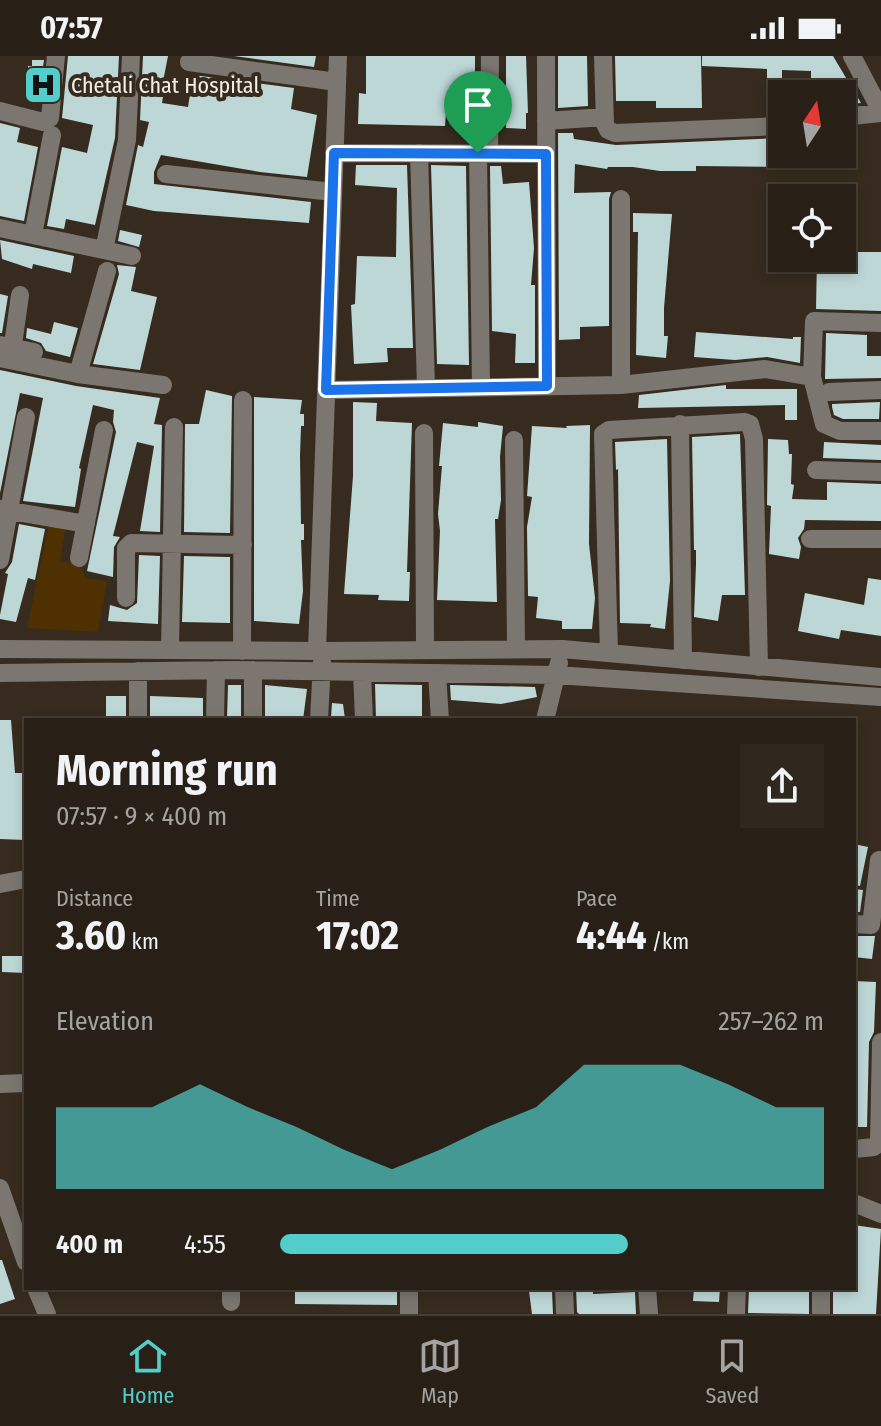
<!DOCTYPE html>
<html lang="en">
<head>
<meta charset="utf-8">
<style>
  body { margin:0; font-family:"Fira Sans Condensed",sans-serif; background:#30281f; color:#f1f3f6; height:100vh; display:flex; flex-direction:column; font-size:30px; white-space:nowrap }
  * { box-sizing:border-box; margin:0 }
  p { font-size:26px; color:#a5a3a1 }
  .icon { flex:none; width:44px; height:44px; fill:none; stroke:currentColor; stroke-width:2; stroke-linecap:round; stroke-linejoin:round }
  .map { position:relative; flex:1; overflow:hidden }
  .panel { position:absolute; left:24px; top:662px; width:832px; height:572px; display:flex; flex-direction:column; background:#282016; border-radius:0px; box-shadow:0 4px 12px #0003,0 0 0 2px #443e35 }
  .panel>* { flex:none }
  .needle { width:52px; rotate:12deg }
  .controls { position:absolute; left:768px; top:24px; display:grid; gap:16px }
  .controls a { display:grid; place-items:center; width:88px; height:88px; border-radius:0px; background:#282016; box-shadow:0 4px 12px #0003,0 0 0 2px #443e35; font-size:40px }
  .pin { position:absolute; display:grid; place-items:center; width:68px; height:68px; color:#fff; margin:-82px -34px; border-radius:50% 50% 50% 0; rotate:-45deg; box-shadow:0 0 8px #0007 }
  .pin .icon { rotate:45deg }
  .round { display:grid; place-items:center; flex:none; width:84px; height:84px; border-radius:0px; background:#30281f }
  .summary { display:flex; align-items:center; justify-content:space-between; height:136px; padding:0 32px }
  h1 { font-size:44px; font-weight:700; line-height:60px }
  .figures { display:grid; grid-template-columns:repeat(3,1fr); gap:12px; height:136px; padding:8px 32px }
  .figures div { display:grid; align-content:center }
  .figures b { font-size:40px; font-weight:700 }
  .figures small { font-size:22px; font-weight:400 }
  .figures p { font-size:22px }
  .chart { height:224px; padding:16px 32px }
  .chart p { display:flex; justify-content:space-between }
  .chart svg { width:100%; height:144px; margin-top:8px; fill:#52cdcc; opacity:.7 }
  ul { padding:0 32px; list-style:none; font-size:26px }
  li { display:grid; grid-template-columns:128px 96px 1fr; align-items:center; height:60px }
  li i { height:20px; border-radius:10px; background:#52cdcc }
  .status { display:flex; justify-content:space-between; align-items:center; height:56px; padding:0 40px; background:#282016; direction:ltr }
  .status svg { height:22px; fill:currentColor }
  .menu { display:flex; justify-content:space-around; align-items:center; height:112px; border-top:2px solid #443e35; background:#282016; font-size:22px; color:#a5a3a1 }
  .menu a { display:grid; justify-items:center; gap:4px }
  .menu .on { color:#52cdcc }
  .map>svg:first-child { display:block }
  .green { fill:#4f3101 }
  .building { fill:#bdd7d6 }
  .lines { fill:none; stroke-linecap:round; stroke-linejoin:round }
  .minor { stroke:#7c7670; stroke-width:18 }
  .route-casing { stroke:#fff; stroke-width:16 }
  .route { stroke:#1a73e8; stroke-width:10 }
  .labels { text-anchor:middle; stroke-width:8; stroke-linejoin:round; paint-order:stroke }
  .poi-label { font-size:22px; fill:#f6efe6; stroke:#362b1e; text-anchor:start }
</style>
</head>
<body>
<div class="status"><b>07:57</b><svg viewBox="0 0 49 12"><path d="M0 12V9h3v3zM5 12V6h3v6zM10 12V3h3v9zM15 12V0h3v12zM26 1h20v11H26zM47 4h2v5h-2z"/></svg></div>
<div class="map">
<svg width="881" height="1258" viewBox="0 0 881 1258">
  <rect width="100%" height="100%" fill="#362b1e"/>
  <path class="green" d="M49,469L65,474L60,506L80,507L85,522L107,525L98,576L27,572Z"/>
  <path class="building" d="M68,0H119L115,82L95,169L66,163L64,173L47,170L62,91L87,97L93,69L62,62Z
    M143,0H168L160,41H163L162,47L188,51L193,19L294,32L291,53L317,59L307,121L260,116L161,99L154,116V128L311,146L309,167L154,155L126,149L138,89L143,91L149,66L140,64Z
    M234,0H316L314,11Z
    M366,0H475V57H446L445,70L358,68L359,37L366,38Z
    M506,0H526L528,57H526V73L506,72Z
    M558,0H587L588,50L558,52Z
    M615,0H701L702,52H656V45H616Z
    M702,0H833L861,47L842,49V38H811V15L782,14V45H767V13L702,10Z
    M32,4H44L41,25L28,26V10H32Z
    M0,67L20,72L17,86L38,91L24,165L0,160Z
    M558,77H573L574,83L616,89L782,82L783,111L696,110V115H660L633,111H608L607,113L575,108L574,137L611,136L609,143V270L580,271V283L559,284Z
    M356,109H407L413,292H387L388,306L354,308L351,249L355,248L357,200L396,201L397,132L355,129Z
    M431,109L466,110L469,309L437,308Z
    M490,110H501L503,128L529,126L534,192L531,229H535V307H515L516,278L492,275Z
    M633,157L672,158L664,252V280H668L666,302L636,299L638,176H633Z
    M120,174L142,179L139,191L118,185Z
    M0,184L74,200L71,217L33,208L32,213L2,203Z
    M842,196H881V255L816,253L817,202H842Z
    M117,209L136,211L131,235L157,241L140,314L93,308L119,218Z
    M0,238L8,240L2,277H0Z
    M54,266L78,272L70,301L46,295L41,287L26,282L27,272L51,278Z
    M696,276L793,283V281H801L800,307L767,301L735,304L694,301Z
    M826,277L867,279V300H881V322L825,323Z
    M0,314L76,330L160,342L154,368L162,369L160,476L140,475L154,390L137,386L113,480L120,481L114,491L113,521L87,515L116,376L113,366L114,354L93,349L79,412L81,413L75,451L23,445L43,342L20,337L0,437Z
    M726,329V333H797V364H785V349L638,352L639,339Z
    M206,334L232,340L230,477L184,476L185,368H199Z
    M254,341L302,344L300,358H304V370H301L300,400L301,468H304V484H301L303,535L299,568L254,565Z
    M353,346L377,347L376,365L412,367L407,516H410L409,545L378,544L379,539L344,538L353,420Z
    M880,346L879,363H843L834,359L832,351V348Z
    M478,366L503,370L500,401L501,444L498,463H495L497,546L437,544L440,475L438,458L442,410H439L443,367L478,371Z
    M590,369L589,488L595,542L592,573H562V565L536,562L538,541L528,540L527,471L532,441L527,440L532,370L567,372L566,370Z
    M740,378L745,539H722L718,565L694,561L696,508V494H694L692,381Z
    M667,383L670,525L665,573L650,571L651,568L620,567L618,413L616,414L615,386Z
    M768,383L788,384L789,398H792L791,428L794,429L792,443L827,444V426L881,428V465L805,464L804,473L798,482L801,491L799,503L769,498L771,450L767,449Z
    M824,386L881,389V404L823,402Z
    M19,468L45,473L35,524L28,522L16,566L0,563V559L8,518L5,517L12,506Z
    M139,499L160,500L158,568L108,565L110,549L127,554L137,547Z
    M184,500L230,501V567L182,566Z
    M868,522L881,524V580L841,574L839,583L798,575L805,537L864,549Z
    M375,628L422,629V664H376Z
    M228,629H241V662H227Z
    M265,629L307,633L303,664H265Z
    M450,629L535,631L537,641L501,648L451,644Z
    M106,640H126V664H106Z
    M150,640L203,642V664H150Z
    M332,647L343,648L345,663L331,661Z
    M0,664H11L15,717H26L25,784L0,783Z
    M854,788L868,791L860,830L854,829Z
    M854,833L863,834L860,856H854Z
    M854,880H875L872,903L854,901Z
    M2,900H26V917L2,916Z
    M854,925L876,926L874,976L869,986L867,1071H854Z
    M854,1169L881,1173L876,1258H833V1232H854Z
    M0,1204H2L15,1243L0,1248Z
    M295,1232H397V1249L295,1248Z
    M576,1232H593V1238L635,1236L636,1258H579L577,1256Z
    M694,1232H720L719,1246L693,1245Z
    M749,1232H809V1258L748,1257Z
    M529,1235H552L553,1258H532Z"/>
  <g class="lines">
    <path class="minor" d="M546,0L547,330
      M603,0L605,68L608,74L615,77L782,70
      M852,0L881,55
      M189,6L337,26
      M0,55L43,66L50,62L56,0
      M842,61L881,57
      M546,65L604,61
      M334,97L546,98
      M419,97L426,331
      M478,97L481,331
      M489,98L490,0
      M166,118L333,136
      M621,143V329
      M0,172L132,200
      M33,179L52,79
      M104,194L127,84L131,0
      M0,289L34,296
      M0,302L78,318L163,329
      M11,303L20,239
      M78,318L107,215
      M812,321L814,265L881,267
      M326,334L621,329L765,313L812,321L824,368L840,375H881
      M829,336L881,334
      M680,368L683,604
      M424,377L425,594
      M514,384L516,592
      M816,414L881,416
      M0,453L86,468
      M810,483H881
      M79,502L104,374
      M0,504L26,361
      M126,542V492L131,487L243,489
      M0,593L323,595L562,593L881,621
      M170,594L174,371
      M242,595L243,344
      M317,595L338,0
      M609,597L603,378L609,374L745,366L750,368L754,383L759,611
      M362,616L364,664
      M0,617L235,614L556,619L881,641
      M437,617L440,664
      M138,664V615
      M215,664L216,614
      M253,664V614
      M319,664L322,606
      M545,664L559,607
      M0,828L26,823
      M854,868L871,869L879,804
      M0,1028L26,1027
      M854,1093L874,1091L879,1086L881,986
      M0,1132L26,1206
      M854,1147L881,1158
      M36,1232L47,1258
      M231,1232V1246
      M409,1232V1258
      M564,1232L565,1258
      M647,1232L649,1258
      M736,1258L737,1232
      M821,1258V1232"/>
  </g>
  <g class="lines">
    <defs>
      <path id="route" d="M334,97L546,98L547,330L326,334Z"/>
    </defs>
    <use href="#route" class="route-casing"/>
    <use href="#route" class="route"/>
  </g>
  <defs>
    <symbol id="hospital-square" viewBox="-11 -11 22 22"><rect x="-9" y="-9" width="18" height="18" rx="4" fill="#52cdcc" stroke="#362b1e"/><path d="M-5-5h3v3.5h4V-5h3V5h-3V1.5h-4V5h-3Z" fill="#111"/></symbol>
  </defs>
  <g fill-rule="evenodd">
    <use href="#hospital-square" x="21" y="7" width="44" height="44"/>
  </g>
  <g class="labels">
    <g class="poi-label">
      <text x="71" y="37">Chetali Chat Hospital</text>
    </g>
  </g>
</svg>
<div class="controls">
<a><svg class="needle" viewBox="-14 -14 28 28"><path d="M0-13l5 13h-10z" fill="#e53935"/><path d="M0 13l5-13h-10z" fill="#a5a3a1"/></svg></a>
<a><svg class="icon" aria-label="locate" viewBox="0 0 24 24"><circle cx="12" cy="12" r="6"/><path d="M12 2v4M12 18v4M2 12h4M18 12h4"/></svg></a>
</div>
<div class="pin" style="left:478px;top:97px;background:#1e9e55"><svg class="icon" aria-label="arrive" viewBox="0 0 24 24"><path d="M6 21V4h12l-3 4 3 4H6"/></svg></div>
<section class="panel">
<div class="summary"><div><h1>Morning run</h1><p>07:57 · 9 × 400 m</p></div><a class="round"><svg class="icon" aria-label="share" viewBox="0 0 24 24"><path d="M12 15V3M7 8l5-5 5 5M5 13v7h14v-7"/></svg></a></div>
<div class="figures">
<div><p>Distance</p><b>3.60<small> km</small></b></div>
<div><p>Time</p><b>17:02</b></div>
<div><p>Pace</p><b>4:44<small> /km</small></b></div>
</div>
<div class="chart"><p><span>Elevation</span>257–262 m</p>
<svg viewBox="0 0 160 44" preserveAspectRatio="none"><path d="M0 44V19L10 19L20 19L30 12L40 19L50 25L60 32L70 38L80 32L90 25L100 19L110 6L120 6L130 6L140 12L150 19L160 19V44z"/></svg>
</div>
<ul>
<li><b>400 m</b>4:55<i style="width:64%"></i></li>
</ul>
</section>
</div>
<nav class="menu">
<a class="on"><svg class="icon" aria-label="home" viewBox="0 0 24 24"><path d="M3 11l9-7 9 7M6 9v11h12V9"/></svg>Home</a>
<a><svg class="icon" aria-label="map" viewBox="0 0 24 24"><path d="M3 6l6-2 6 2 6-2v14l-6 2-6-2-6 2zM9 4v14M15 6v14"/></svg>Map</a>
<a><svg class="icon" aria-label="saved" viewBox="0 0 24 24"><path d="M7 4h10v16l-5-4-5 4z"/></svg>Saved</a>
</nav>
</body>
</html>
